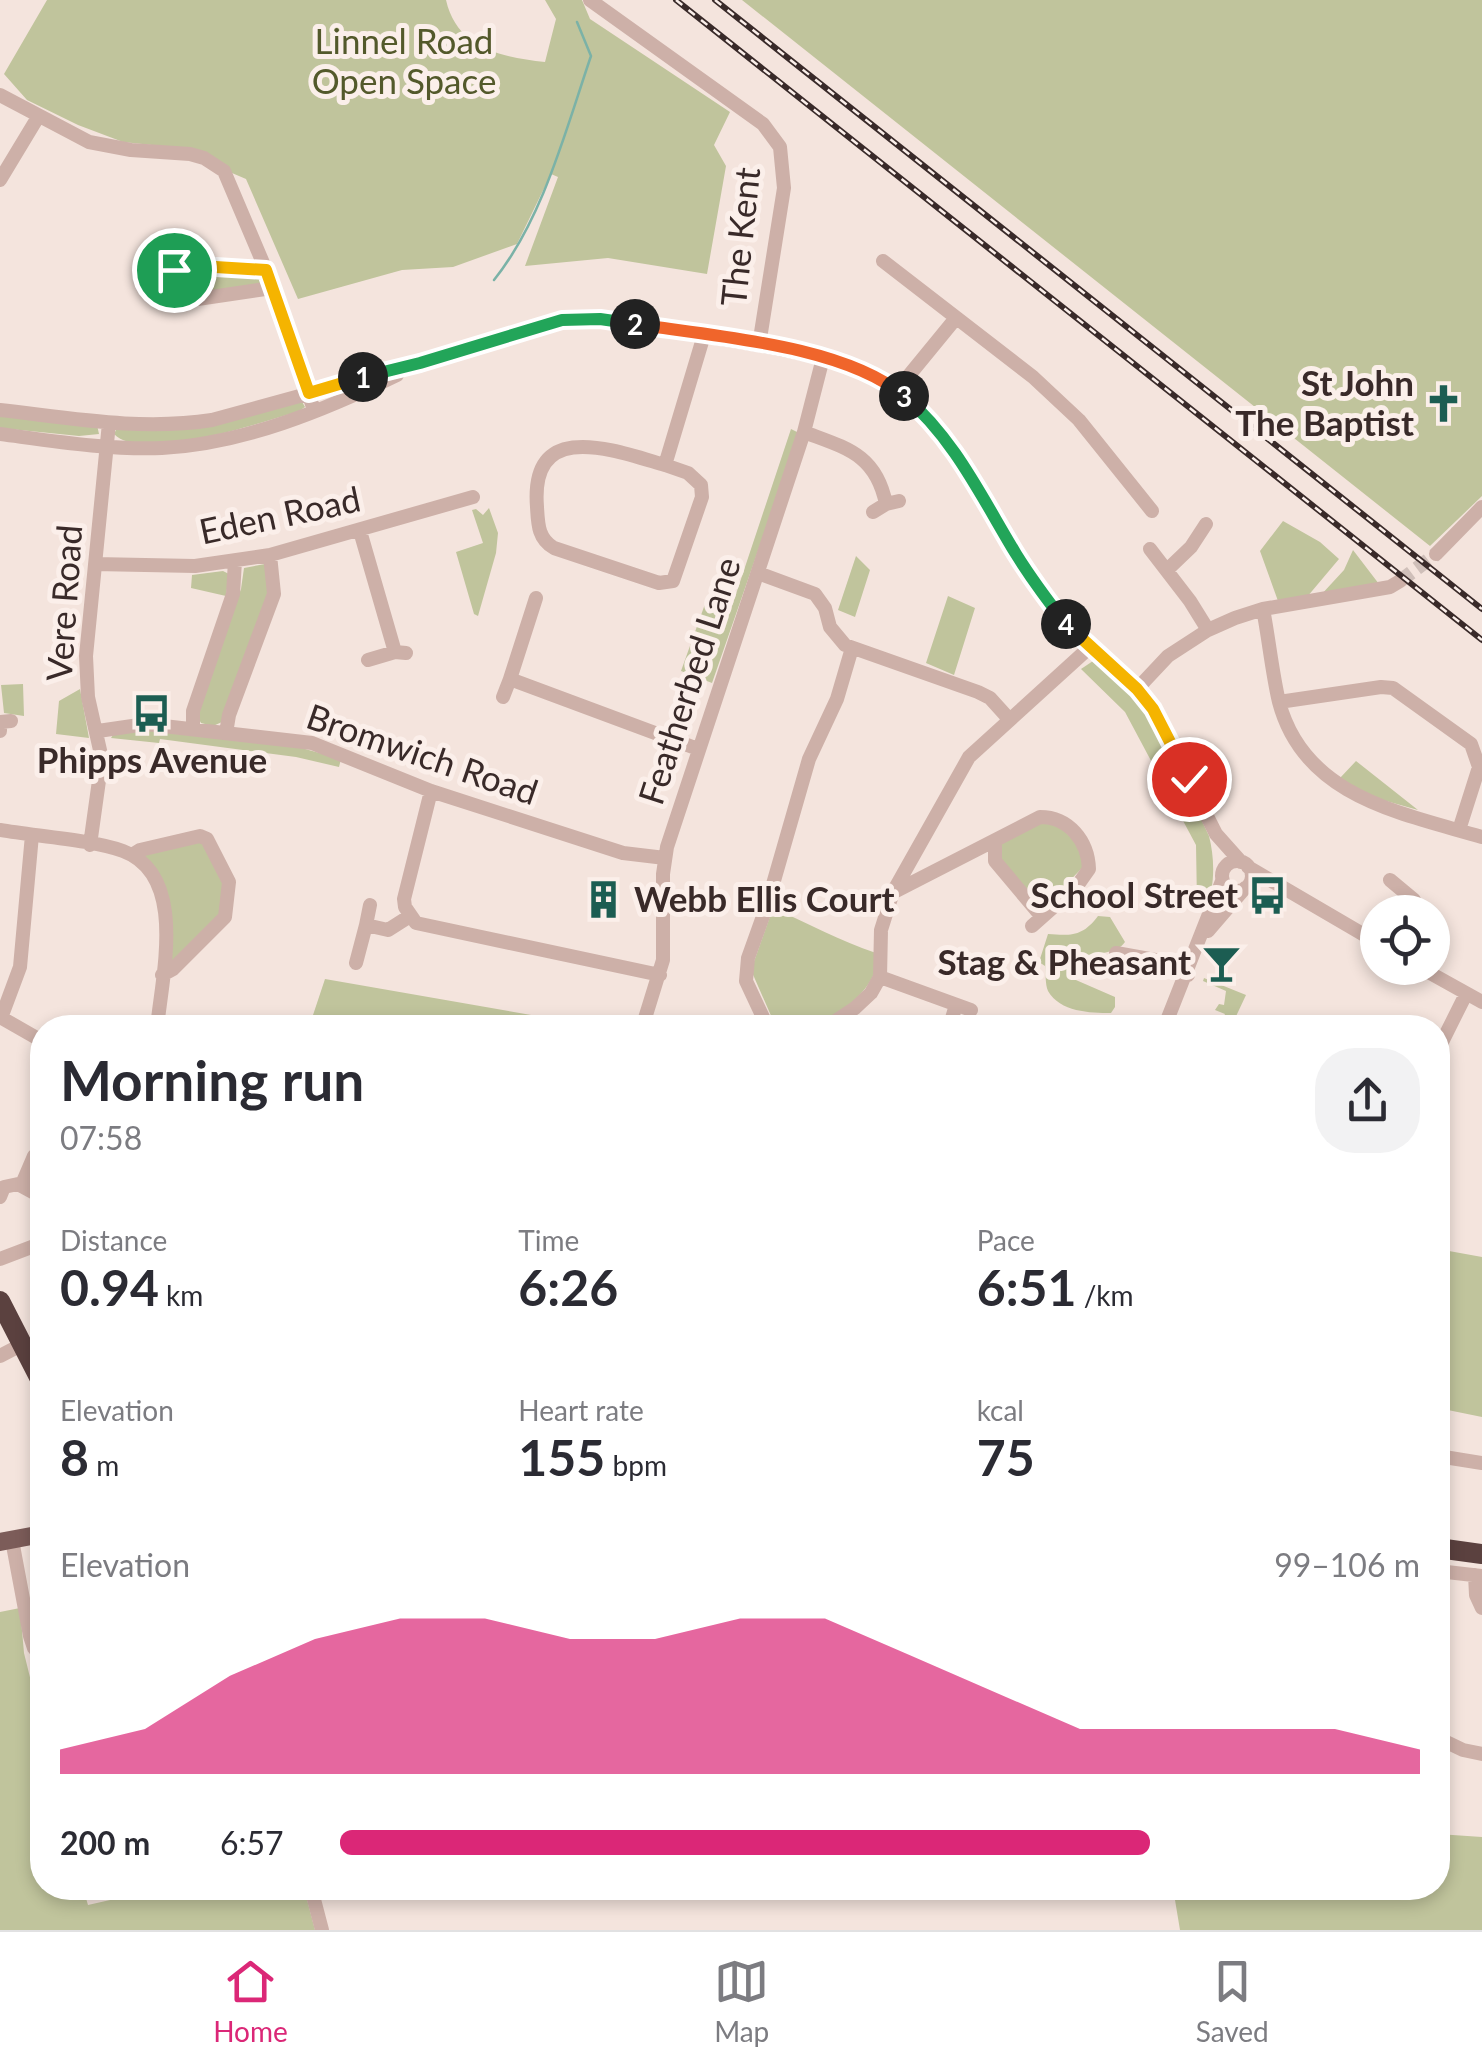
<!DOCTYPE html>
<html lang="en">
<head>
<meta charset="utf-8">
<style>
  body { margin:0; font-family:Lato,sans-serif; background:#f2f2f3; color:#2b2b33; height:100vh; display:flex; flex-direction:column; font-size:38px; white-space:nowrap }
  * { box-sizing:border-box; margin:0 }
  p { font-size:32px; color:#7c7c81 }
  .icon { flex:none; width:55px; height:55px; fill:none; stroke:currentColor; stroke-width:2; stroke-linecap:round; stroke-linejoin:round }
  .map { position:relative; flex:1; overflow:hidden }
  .drawer { position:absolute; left:30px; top:1015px; width:1420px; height:885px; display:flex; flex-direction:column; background:#fff; border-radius:40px; box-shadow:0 5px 15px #0003 }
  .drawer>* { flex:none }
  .tools { position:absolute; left:1360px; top:895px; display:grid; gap:20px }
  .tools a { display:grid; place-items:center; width:90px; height:90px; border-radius:50%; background:#fff; box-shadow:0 5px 15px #0003; font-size:50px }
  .pin { position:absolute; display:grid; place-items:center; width:85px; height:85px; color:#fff; margin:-42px; border:5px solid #fff; border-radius:50%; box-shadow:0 2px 10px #0007 }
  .km { position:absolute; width:50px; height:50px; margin:-25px; border-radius:50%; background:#222; color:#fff; font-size:28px; line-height:50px; text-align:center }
  .round { display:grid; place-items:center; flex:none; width:105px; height:105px; border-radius:40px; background:#f2f2f3 }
  .head { display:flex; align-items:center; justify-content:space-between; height:170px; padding:0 30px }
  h1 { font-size:55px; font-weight:700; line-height:75px }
  .metrics { display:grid; grid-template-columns:repeat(3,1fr); gap:15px; height:170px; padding:10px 30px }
  .metrics div { display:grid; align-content:center }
  .metrics b { font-size:50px; font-weight:700 }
  .metrics small { font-size:28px; font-weight:400 }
  .metrics p { font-size:28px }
  .chart { height:280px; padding:20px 30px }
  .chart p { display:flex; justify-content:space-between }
  .chart svg { width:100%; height:180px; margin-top:10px; fill:#db2777; opacity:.7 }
  ul { padding:0 30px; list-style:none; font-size:32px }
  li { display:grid; grid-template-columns:160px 120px 1fr; align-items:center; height:75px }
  li i { height:25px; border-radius:12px; background:#db2777 }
  .dock { display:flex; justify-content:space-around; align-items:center; height:140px; border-top:2px solid #e1e1e2; background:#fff; font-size:28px; color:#7c7c81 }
  .dock a { display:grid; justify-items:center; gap:5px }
  .dock .on { color:#db2777 }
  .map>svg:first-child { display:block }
  .green { fill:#c0c49c }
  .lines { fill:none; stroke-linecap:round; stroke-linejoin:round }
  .stream { stroke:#7bb2a7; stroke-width:2.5 }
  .minor-tunnel { stroke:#cfbfb9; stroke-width:14; stroke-dasharray:14 7; stroke-linecap:butt }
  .minor { stroke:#cdb0a8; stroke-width:14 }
  .major { stroke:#7c5c59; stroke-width:18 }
  .highway { stroke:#5b413f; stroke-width:20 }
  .rail-casing { stroke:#392a29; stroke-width:6 }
  .rail { stroke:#fbefea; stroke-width:2.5; stroke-dasharray:8; stroke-linecap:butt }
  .split-1-casing { stroke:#fff; stroke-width:20 }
  .split-2-casing { stroke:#fff; stroke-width:20 }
  .split-3-casing { stroke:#fff; stroke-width:20 }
  .split-4-casing { stroke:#fff; stroke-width:20 }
  .split-5-casing { stroke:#fff; stroke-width:20 }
  .split-1 { stroke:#f5b400; stroke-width:12 }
  .split-2 { stroke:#22a559; stroke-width:12 }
  .split-3 { stroke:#f0652b; stroke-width:12 }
  .split-4 { stroke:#22a559; stroke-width:12 }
  .split-5 { stroke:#f5b400; stroke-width:12 }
  .labels { text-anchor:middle; stroke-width:10; stroke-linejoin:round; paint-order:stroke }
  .park-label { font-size:35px; fill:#53592b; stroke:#fbefea }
  .street-label { font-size:35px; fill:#392a29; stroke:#fbefea }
  .poi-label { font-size:35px; font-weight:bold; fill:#392a29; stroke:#fbefea; text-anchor:end }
</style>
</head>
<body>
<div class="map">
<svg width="1482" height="1930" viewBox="0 0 1482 1930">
  <rect width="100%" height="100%" fill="#f4e4dd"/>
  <path class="green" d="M47,0H446C457,49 502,57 545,62L556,19L545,0H582L590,19L730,112L714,145L726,166L707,274L608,258L525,266L558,177L551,174L517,244L453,267L402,270L298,299L246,179L171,147L123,142L78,125L27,100L4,74Z
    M742,0H1482V496L1430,546Z
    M179,270L259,273L264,282L261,285L184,298L176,293L174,274Z
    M301,400L305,407L299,411C264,422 141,463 114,434L116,430Z
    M0,414L97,425L99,434L79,436L0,428Z
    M791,429L799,433L712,683L681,671L705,604L730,612Z
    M489,508L498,533L496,553L478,616L474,614L456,552L483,543L472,510L476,509L483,515Z
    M1283,521L1320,542L1339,559L1307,597L1278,601L1260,551Z
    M1353,550L1379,584L1320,596L1344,570Z
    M856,556L870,570L855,617L838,610Z
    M265,564L270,592L222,722L213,726L201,723L196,714L241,589L244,568Z
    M223,571L229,574L226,596L191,588L192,575Z
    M948,596L975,608L954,675L926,663Z
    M1093,661C1154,698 1179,774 1209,836C1215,859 1215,887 1206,909L1197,903L1196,845L1125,712L1081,669Z
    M23,684L24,716L4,713L1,685Z
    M80,689L89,738L56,734L59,701Z
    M139,729L298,747L341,759L339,767L296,757L160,739L159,743L111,738L115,732Z
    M1356,761L1418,810L1372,797L1340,778Z
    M1054,820L1082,849L1085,865L1045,906L1039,905L998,855L999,842L1024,828Z
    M200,839L225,883L221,916L172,961L169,923L143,857L144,852Z
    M773,908C808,923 840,941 876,953C885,982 835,1022 810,1027C799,1030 786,1027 776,1027L751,970Z
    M1098,916L1110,917L1125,942C1117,954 1096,953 1082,956L1069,977L1115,997V1007L1111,1013C1090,1013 1060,1012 1048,991C1045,984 1046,974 1045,966L1039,962L1048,934C1072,936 1083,936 1098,916Z
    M1204,978L1246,995L1231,1027H1215L1196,1020L1198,1017L1221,1022L1225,1014L1215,1010L1219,1004L1224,1005L1226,991L1203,981Z
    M325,979L600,1027H309Z
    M1438,1249L1482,1257V1417L1438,1408Z
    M20,1608L24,1653L42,1726V1888H83L88,1905L163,1888H304L315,1930H0V1612Z
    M1438,1834L1482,1837V1930H1180L1173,1888H1438Z"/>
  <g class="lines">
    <path class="stream" d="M494,280C543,219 566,129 591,56L577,22"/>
    <path class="minor-tunnel" d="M1400,581L1436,554"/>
    <path class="minor" d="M590,0L763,124L780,147L784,188L759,345
      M0,95L89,142L131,150L190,154L204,158L224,171L266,270L314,410
      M0,180L38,117
      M883,261L1033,377L1079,420L1152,511
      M266,270L183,265L173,270L169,286L176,298L184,301L272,288
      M897,390L956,318
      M0,410C71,418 141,431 212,420L420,363L562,320L600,319L759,345L843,362L872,375L897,390L940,431L1050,603L1075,635L1137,689L1153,709L1216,834L1241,862
      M804,432C846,448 876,454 886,504
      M0,434C53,441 109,450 162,448C243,444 325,410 397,375
      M665,465C613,450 530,418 537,507C538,524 538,539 554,548L659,583L673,581L702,497L701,485L688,473L665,465L704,335
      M873,512L886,504L899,501
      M360,531L395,652
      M1150,549L1190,601L1208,630
      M1436,554L1482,507
      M95,564L195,566L270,555L473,497
      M1167,570L1191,547L1206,524
      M758,573L815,594L825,608L830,627L845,645L978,692L990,698L1009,719
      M536,598L510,679L698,749
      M1263,609C1269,640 1272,672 1279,702C1304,797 1401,813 1482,837
      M368,660L395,652L406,653
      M1137,689L1168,656L1208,630L1235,618L1263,609L1390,587L1400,581
      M503,697L510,679
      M1279,702L1381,687L1393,688L1471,744L1479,767L1459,830
      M193,729V711L233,594L235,561
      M0,731V722L11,721
      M98,731L146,724L312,743L431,791L623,853L665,858
      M226,733L229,715L274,594L270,555
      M431,791L404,899L405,907L416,923L660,975
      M0,830C34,836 93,840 123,851C188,875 162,975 157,1028
      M995,841V861L1042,917
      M90,845L102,759L88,697L86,656L109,423
      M132,855L140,850L200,836L207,839L229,882L225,917L173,969L162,975
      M1222 876a15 15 0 1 1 30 0a15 15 0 1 1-30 0Z
      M1248,867L1378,943
      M1390,880L1414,900L1418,912
      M894,892L1040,817C1069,817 1088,841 1089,869L1077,886L1032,926
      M370,905L366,925L388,930L410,916
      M1208,931L1245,888
      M1116,953L1166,962L1188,975
      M356,963L366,925
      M1421,968L1482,1002
      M880,977L971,1010
      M0,1017L42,1041
      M1,1018L20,967L32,835
      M950,1025L956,1005
      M642,1028L663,960V874L667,847L804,432L823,358
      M768,1028L746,981L748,958L767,905L809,759L837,699L852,648
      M825,1028L855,1008L871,993L880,977L881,930L893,892L969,757L1090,647
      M1073,1028L1076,1024
      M1164,1028L1222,881
      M1438,1050L1466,994
      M22,1184L34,1156
      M0,1197L4,1187L18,1184L42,1197
      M0,1259L42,1243
      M0,1356L23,1344
      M1438,1456L1482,1463
      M12,1540L30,1636L34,1648L42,1658
      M1438,1571L1482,1576
      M1475,1575L1476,1595L1482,1608
      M1438,1738L1463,1750L1482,1754
      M311,1888L322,1930"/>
    <path class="major" d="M0,1542L42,1534"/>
    <path class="highway" d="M0,1301L42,1383
      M1438,1548L1482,1554"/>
    <defs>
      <path id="rail" d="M676,0L1482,640
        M715,0L1482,609"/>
    </defs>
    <use href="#rail" class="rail-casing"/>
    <use href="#rail" class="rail"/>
  </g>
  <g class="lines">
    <defs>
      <path id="split-1" d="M174,270L183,265L266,270L309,393L363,377"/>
      <path id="split-2" d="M363,377L420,363L562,320L600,319L635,324"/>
      <path id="split-3" d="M635,324C712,336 844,345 904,396"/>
      <path id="split-4" d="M904,396C954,438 982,498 1016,554C1031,578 1048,601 1066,624"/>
      <path id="split-5" d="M1066,624L1137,689L1153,709L1189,779"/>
    </defs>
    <use href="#split-1" class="split-1-casing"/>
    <use href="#split-2" class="split-2-casing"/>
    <use href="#split-3" class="split-3-casing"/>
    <use href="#split-4" class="split-4-casing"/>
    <use href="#split-5" class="split-5-casing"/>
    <use href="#split-1" class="split-1"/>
    <use href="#split-2" class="split-2"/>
    <use href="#split-3" class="split-3"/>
    <use href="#split-4" class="split-4"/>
    <use href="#split-5" class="split-5"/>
  </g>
  <defs>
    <symbol id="church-bare" viewBox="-9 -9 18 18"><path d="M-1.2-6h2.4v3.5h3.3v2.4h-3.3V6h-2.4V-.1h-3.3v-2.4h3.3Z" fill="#1c5d52" stroke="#fbefea" stroke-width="2.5" paint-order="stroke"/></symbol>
    <symbol id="bus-bare" viewBox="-9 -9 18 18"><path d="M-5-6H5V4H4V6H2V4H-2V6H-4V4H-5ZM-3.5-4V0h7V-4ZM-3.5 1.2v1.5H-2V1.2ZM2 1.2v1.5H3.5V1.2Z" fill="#1c5d52" stroke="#fbefea" stroke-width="2.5" paint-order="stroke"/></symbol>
    <symbol id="building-bare" viewBox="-9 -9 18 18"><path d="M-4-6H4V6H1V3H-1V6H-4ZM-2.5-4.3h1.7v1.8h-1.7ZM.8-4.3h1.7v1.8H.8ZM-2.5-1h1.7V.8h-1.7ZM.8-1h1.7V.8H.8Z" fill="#1c5d52" stroke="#fbefea" stroke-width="2.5" paint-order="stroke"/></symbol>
    <symbol id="bar-bare" viewBox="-9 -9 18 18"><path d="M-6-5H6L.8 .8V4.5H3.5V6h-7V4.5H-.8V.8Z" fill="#1c5d52" stroke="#fbefea" stroke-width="2.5" paint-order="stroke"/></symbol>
  </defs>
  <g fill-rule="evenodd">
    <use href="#church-bare" x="1416" y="376" width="55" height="55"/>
    <use href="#bus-bare" x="124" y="686" width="55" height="55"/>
    <use href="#bus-bare" x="1240" y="868" width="55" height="55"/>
    <use href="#building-bare" x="576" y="872" width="55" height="55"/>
    <use href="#bar-bare" x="1194" y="936" width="55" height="55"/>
  </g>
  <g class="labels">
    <g class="park-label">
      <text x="404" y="54">Linnel Road<tspan x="404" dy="40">Open Space</tspan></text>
    </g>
    <g class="street-label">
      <text transform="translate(741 237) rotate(-84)" y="12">The Kent</text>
      <text transform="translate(280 516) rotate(-12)" y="12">Eden Road</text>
      <text transform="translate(65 603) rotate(-86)" y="12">Vere Road</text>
      <text transform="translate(690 681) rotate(-72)" y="12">Featherbed Lane</text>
      <text transform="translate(422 755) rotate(19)" y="12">Bromwich Road</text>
    </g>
    <g class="poi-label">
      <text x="1414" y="396">St John<tspan x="1414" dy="40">The Baptist</tspan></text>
      <text x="152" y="773" text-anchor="middle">Phipps Avenue</text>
      <text x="1238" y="908">School Street</text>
      <text x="634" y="912" text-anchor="start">Webb Ellis Court</text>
      <text x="1191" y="975">Stag &amp; Pheasant</text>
    </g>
  </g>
</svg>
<div class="tools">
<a><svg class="icon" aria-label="locate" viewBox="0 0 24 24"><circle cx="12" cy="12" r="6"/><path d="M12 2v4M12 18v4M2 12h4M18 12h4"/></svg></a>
</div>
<div class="pin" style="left:174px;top:270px;background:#1e9e55"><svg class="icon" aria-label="arrive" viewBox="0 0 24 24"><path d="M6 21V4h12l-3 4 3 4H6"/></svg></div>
<div class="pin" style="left:1189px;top:779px;background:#d93025"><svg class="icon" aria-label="check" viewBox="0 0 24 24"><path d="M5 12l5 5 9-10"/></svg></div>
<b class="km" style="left:363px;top:377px">1</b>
<b class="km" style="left:635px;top:324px">2</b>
<b class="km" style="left:904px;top:396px">3</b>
<b class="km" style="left:1066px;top:624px">4</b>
<section class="drawer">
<div class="head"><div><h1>Morning run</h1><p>07:58</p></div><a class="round"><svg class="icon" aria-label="share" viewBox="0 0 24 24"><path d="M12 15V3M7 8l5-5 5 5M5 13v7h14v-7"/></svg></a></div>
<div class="metrics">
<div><p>Distance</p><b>0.94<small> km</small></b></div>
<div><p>Time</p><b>6:26</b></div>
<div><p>Pace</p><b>6:51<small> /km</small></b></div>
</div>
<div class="metrics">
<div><p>Elevation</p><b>8<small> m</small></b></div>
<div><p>Heart rate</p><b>155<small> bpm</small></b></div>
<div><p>kcal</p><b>75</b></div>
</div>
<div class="chart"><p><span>Elevation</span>99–106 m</p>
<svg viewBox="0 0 160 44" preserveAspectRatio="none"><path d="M0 44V38L10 33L20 20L30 11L40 6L50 6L60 11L70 11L80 6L90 6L100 15L110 24L120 33L130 33L140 33L150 33L160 38V44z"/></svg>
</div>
<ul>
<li><b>200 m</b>6:57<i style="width:75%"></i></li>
</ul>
</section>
</div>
<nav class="dock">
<a class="on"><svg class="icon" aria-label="home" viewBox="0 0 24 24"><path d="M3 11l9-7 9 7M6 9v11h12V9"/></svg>Home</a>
<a><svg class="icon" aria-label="map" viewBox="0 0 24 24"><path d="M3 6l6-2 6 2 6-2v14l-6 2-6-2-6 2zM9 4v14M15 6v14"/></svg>Map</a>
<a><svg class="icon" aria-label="saved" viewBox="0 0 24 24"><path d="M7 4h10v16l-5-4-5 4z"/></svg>Saved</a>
</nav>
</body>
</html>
